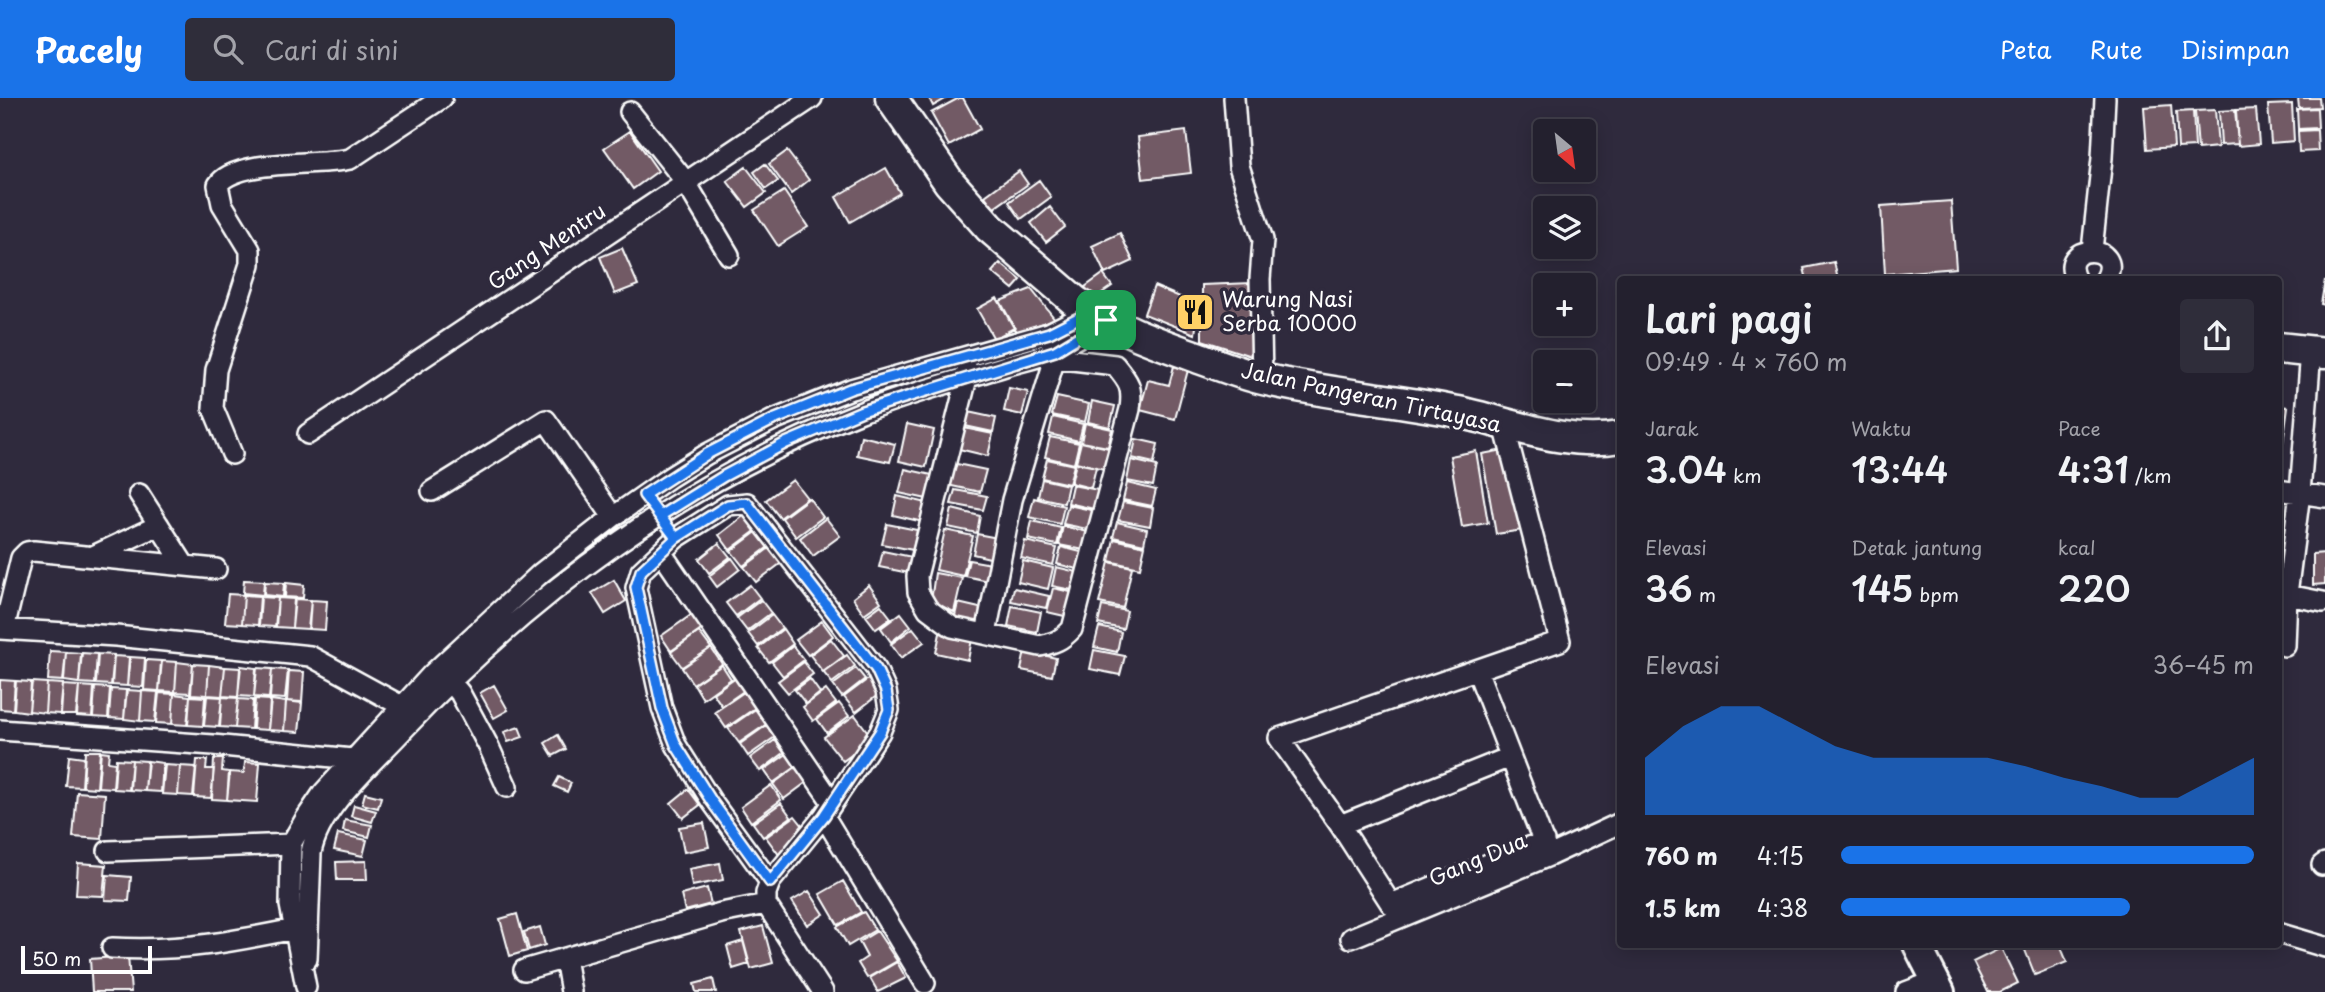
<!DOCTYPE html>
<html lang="id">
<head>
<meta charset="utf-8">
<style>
  body { margin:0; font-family:"Playpen Sans",sans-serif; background:#2f2d3a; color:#f1f3f6; height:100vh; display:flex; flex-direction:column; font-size:26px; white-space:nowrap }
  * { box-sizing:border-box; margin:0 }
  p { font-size:23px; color:#a3a3aa }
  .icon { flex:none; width:38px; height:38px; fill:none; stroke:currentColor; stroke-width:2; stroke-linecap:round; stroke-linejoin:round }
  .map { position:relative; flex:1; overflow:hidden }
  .panel { position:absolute; left:1617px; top:178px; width:665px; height:672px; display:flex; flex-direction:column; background:#23202e; border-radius:7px; box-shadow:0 4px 18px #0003,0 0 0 2px #403e4a }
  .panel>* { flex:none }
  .needle { width:46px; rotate:151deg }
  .controls { position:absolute; left:1533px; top:21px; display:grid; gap:14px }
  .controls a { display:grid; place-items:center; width:63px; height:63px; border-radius:7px; background:#23202e; box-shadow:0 4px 18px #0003,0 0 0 2px #403e4a; font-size:35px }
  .scale { position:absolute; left:21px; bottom:18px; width:131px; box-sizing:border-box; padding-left:7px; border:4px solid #fff; border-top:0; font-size:19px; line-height:24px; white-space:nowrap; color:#fff; -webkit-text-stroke:5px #2f2a3d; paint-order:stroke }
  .pin { position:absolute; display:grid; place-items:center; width:60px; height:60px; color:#fff; margin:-30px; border-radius:14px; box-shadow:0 4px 10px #0006 }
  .round { display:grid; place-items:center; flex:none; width:74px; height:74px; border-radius:7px; background:#2f2d3a }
  .overview { display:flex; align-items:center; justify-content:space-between; height:119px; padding:0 28px }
  h1 { font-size:38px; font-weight:600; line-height:52px }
  .metrics { display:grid; grid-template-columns:repeat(3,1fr); gap:10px; height:119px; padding:7px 28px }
  .metrics div { display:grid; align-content:center }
  .metrics b { font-size:35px; font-weight:600 }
  .metrics small { font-size:19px; font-weight:400 }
  .metrics p { font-size:19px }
  .chart { height:196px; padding:14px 28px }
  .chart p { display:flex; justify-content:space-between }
  .chart svg { width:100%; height:126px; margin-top:7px; fill:#1a73e8; opacity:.7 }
  ul { padding:0 28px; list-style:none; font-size:23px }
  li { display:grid; grid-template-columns:112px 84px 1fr; align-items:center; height:52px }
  li i { height:18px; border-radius:9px; background:#1a73e8 }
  header { display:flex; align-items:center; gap:42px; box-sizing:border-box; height:98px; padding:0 35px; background:#1a73e8; color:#fff }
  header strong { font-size:33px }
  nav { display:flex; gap:38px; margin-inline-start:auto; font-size:24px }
  .search { width:490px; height:63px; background:#2f2d3a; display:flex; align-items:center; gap:18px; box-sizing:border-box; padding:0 24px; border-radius:7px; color:#a3a3aa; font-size:26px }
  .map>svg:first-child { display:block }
  .building { fill:#725a65; stroke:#fff; stroke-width:2 }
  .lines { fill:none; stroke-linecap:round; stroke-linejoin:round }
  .street-casing { stroke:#fff; stroke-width:24 }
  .secondary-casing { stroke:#fff; stroke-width:32 }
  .primary-casing { stroke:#fff; stroke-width:35 }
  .street { stroke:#2f2a3d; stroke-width:19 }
  .secondary { stroke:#2f2a3d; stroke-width:26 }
  .primary { stroke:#2f2a3d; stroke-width:30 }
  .route-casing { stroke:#fff; stroke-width:14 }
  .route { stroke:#1a73e8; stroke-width:9 }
  .labels { text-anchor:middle; stroke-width:7; stroke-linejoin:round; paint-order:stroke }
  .street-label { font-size:21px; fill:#fff; stroke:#2f2a3d }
  .poi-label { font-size:21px; fill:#fff; stroke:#2f2a3d; text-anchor:start }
</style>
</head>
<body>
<header>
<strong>Pacely</strong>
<div class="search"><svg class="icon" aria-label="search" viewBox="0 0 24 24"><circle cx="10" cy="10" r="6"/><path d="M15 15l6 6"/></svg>Cari di sini</div>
<nav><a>Peta</a><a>Rute</a><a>Disimpan</a></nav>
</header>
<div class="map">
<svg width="2325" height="894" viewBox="0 0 2325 894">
  <rect width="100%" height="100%" fill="#2f2a3d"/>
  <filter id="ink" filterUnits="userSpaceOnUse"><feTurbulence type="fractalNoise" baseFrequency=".0143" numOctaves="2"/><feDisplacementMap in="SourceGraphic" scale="14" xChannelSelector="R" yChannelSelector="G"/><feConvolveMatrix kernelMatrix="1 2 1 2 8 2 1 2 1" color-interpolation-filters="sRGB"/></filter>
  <g filter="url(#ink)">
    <path class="building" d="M929,0H947L933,8Z
      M959,0H963L980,31L949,48L931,15Z
      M2298,0H2319L2320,9L2299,10Z
      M2292,6L2294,43L2271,45L2268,7Z
      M2171,7L2174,49L2147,51L2144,9Z
      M2317,10L2318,30L2298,31L2297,11Z
      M2256,11L2259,46L2238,48L2236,12Z
      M2215,12L2218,49L2198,51L2195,13Z
      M2235,12L2238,46L2221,47L2219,13Z
      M2193,13L2195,49L2178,50L2176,14Z
      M2317,32L2318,53L2299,54L2298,33Z
      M630,33L658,73L633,91L604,50Z
      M1186,33L1191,75L1143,81L1138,39Z
      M787,53L809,82L791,96L769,66Z
      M765,66L778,83L766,91L754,74Z
      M746,69L766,95L747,109L727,83Z
      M886,70L900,95L850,124L836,99Z
      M1019,73L1028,86L994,110L985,98Z
      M1039,82L1051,99L1021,121L1009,104Z
      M784,93L808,129L778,148L754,112Z
      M1951,103L1956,170L1885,176L1881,108Z
      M1050,109L1065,129L1046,144L1031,125Z
      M1120,135L1133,163L1105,176L1092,148Z
      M622,150L638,187L615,196L600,159Z
      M1834,164L1838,182H1807L1804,170Z
      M1000,165L1021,182L1013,191L992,174Z
      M1103,176L1112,188L1093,201L1085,189Z
      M2325,182V207L2321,206Z
      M1252,185L1260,261L1202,242V187Z
      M1154,188L1199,207L1195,236L1144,216Z
      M1031,191L1055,221L1017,234L1000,203Z
      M997,200L1014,230L994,241L977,211Z
      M1174,268L1188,272L1175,321L1140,312L1148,282L1169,287Z
      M1009,290L1028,294L1022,317L1004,313Z
      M1057,299L1089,306L1085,324L1052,317Z
      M1092,303L1115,308L1110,329L1088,324Z
      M2278,308L2288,309L2283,345L2278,344Z
      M968,314L996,320L993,334L965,328Z
      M1053,319L1083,326L1079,343L1049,336Z
      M1085,325L1112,331L1108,349L1081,344Z
      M907,326L934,332L926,369L899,363Z
      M964,330L993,336L988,358L959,351Z
      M861,338L895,346L890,364L857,357Z
      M1050,339L1079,345L1074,366L1045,359Z
      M1136,341L1158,346L1154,365L1132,360Z
      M1081,344L1109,350L1104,371L1076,364Z
      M1509,351L1523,432L1496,436L1482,356Z
      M1476,353L1488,425L1462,429L1450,358Z
      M1047,361L1074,367L1069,386L1042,380Z
      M1131,362L1157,368L1153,388L1127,383Z
      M952,365L986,372L980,394L947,387Z
      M1076,365L1096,369L1091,390L1071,385Z
      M905,371L932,377L927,401L899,395Z
      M1042,381L1068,387L1064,405L1038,399Z
      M793,382L807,400L780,420L766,402Z
      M1127,385L1156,392L1152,408L1123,402Z
      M1072,387L1098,392L1094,411L1068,405Z
      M955,392L987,398L983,412L951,406Z
      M897,398L927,405L923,424L893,417Z
      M809,400L823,419L796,439L782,420Z
      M1034,400L1064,408L1060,426L1029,419Z
      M1123,404L1153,410L1150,428L1118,422Z
      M1068,407L1096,413L1092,432L1063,426Z
      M952,411L980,418L977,435L948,429Z
      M746,416L758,431L730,452L719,437Z
      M826,420L840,438L813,458L800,440Z
      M1032,423L1061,430L1057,447L1028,441Z
      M1117,424L1147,431L1144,446L1113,439Z
      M887,426L917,432L913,452L882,446Z
      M1063,428L1088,434L1084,452L1059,447Z
      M759,432L771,447L743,468L731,453Z
      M945,432L973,438L963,478L936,472Z
      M977,436L1003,441L998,462L973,456Z
      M1114,441L1145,448L1140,470L1109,463Z
      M1025,443L1057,450L1053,467L1021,460Z
      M719,445L730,459L709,475L699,461Z
      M772,448L784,463L756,484L744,469Z
      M1061,449L1085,455L1081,472L1057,466Z
      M883,453L912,459L909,475L879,469Z
      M2325,455V486L2313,487V456Z
      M732,460L740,471L717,489L709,478Z
      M969,462L997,467L993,484L965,478Z
      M1023,463L1053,470L1048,491L1018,484Z
      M1109,464L1132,469L1123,510L1099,505Z
      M1056,469L1081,475L1077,493L1052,488Z
      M935,475L962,480L954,514L931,503Z
      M244,482L264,483L263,497L243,495Z
      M614,482L626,503L605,516L592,495Z
      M265,484L284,485L283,499L264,497Z
      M286,485L304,487L303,500L285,499Z
      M750,487L760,500L736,518L726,505Z
      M869,487L881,504L864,516L853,500Z
      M1014,490L1049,498L1046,510L1011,503Z
      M1053,490L1075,495L1069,519L1047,514Z
      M228,496L244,497L242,526L225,525Z
      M244,497L260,498L258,527L242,526Z
      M261,499L278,500L275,529L259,528Z
      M278,500L294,501L292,530L276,529Z
      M295,501L311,502L308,531L292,530Z
      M311,502L327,503L325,532L309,531Z
      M761,502L771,515L747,533L737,520Z
      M958,505L988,512L984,529L954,522Z
      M881,507L891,520L876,531L866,518Z
      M1012,508L1041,514L1037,534L1008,528Z
      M1102,508L1127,513L1123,531L1098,526Z
      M694,515L704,530L671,553L661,538Z
      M901,515L911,528L891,544L881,530Z
      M772,517L782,530L758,548L748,535Z
      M822,523L833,538L808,557L796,542Z
      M1099,529L1121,534L1117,554L1094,549Z
      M913,530L924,544L901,560L891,546Z
      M783,531L793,546L769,564L758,550Z
      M699,534L711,550L682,569L671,554Z
      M940,535L972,541L968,562L936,555Z
      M831,541L844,558L823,574L810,557Z
      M793,548L804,562L783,578L772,564Z
      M711,550L722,566L693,586L682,570Z
      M1094,552L1125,558L1120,577L1090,571Z
      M50,553L66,554L63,583L48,582Z
      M1025,553L1056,560L1052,578L1021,572Z
      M66,554L81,555L79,585L64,583Z
      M82,555L97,556L95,586L79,585Z
      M98,556L114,557L111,587L96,586Z
      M847,557L855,568L832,585L823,574Z
      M114,558L129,559L127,588L112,587Z
      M130,559L145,560L143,589L127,588Z
      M146,562L161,563L159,593L144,592Z
      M162,563L177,564L175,594L159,593Z
      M177,564L193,566L190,595L175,594Z
      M804,564L813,576L788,595L778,583Z
      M193,566L209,567L207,597L191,596Z
      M209,567L225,569L222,598L207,597Z
      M722,567L731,581L703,601L694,586Z
      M241,568L256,570L254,599L238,598Z
      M225,569L240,570L238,599L222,598Z
      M257,570L272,571L269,600L254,599Z
      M856,570L865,581L842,599L833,587Z
      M272,571L288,572L285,601L270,600Z
      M289,573L304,574L302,604L287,603Z
      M736,579L745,592L722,608L713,595Z
      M810,581L820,595L806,606L795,592Z
      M868,581L879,596L856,614L844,599Z
      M0,582L15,583L13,612L0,611Z
      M16,583L31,584L29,614L14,612Z
      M32,584L47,585L45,615L29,613Z
      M47,585L63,586L60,616L45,615Z
      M63,587L79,588L76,617H61Z
      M494,587L508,612L494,620L480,595Z
      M79,588L94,589L92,619L77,618Z
      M95,589L110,590L108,620L93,619Z
      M111,591L126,592L124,621L109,620Z
      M127,592L142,593L140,623L124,621Z
      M826,592L836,605L813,623L803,609Z
      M142,593L158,594L155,624L140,623Z
      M744,594L755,610L726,630L715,614Z
      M159,595L174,596L172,626L156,625Z
      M174,596L190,598L187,627L172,626Z
      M190,598L205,599L203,628L188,627Z
      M207,598L222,599L219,629L204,628Z
      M222,599L238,600L235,630L220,629Z
      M238,601L253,602L251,631L235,630Z
      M255,601L270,602L268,632L253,631Z
      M271,602L286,604L284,633L268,632Z
      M286,603L302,605L299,634L284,633Z
      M839,605L849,618L827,635L817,621Z
      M760,608L771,623L739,645L728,630Z
      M855,617L873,641L843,663L824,639Z
      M767,627L775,639L748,658L740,646Z
      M519,629L523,639L508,644L504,634Z
      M558,637L566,651L553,658L545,645Z
      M775,642L784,655L760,673L750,660Z
      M85,653H100L97,690L83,689Z
      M101,653L109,654L108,664L115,665L113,690L98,689Z
      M791,653L800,666L773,685L764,672Z
      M69,658L84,660L82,689L66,688Z
      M116,661L132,662L129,692L114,691Z
      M214,661H223L222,673L229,674L227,702L212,701Z
      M132,662L147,663L145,693L130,692Z
      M197,662H207L206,671H214L211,700L194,699Z
      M148,663L163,665L161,694L145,693Z
      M245,664L260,665L257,704L227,702L230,674L244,675Z
      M800,666L811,681L784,701L773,686Z
      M165,667L180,668L178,697L162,696Z
      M180,668L196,669L193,698L178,697Z
      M559,679L571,685L567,694L554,688Z
      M771,687L781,702L751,724L741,709Z
      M688,691L700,707L683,720L671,705Z
      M77,694L105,696L102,741L73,739Z
      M365,695L381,699L378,710L362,706Z
      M781,705L791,719L763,739L753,725Z
      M354,707L376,713L372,724L351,718Z
      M795,718L803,728L782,761L766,739Z
      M345,722L372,727L369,739L343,733Z
      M704,725L709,749L684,754L679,729Z
      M338,736L367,742L363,758L334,752Z
      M366,763L367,782H337L336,764Z
      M78,765L106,767L103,798L76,797Z
      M720,765L723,782L692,788L689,771Z
      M107,777L131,779L129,803L105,802Z
      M843,783L861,814L838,827L820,796Z
      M707,790L711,806L685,813L681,797Z
      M809,793L824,816L807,827L792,803Z
      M864,814L875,832L848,848L837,829Z
      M517,816L527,853L510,858L500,821Z
      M763,828L773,865L751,871L741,834Z
      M540,829L545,847L529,852L524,834Z
      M877,833L897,863L867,880L858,865L867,859L859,844Z
      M743,843L749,866L733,871L727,848Z
      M2023,847H2060L2067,864L2035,877Z
      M2001,850L2018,885L2000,894H1988L1973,864Z
      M128,858L131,894H92L90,861Z
      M897,864L906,880L878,894L870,880Z
      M713,881L716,894H696L694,886Z"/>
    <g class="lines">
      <defs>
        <path id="street" d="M1234,0L1239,68L1263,142L1260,181L1262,281
          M630,14L685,83L729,157
          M2092,152L2102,60L2105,0
          M2076,182C2055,144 2127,144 2105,182
          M967,271V280L917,478L918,494L928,511L952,529L1040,548C1054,545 1062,542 1072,531L1130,311C1133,289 1129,284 1115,267L1055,260
          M1504,327L1560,543L1279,640L1340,727L1391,806L1544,743
          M308,336L812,0
          M232,356L213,310L216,272L250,166V152L222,106L218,87C235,60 320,68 350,61L442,0
          M2278,392L2325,399
          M432,393L546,322L613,419
          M139,396L185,468
          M661,454L832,704
          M93,458L159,427
          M2278,495L2323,504
          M0,531L116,538L310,558L411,613
          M4,531L21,460L27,454L34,453L216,471
          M986,536L1012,402L1055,260L1054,249
          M2285,548L2287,496L2300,395L2311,253
          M1477,572L1547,753
          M439,580L455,589L460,595L489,649L507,689
          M0,632L213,647L362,662
          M824,718L925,885
          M1340,727L1510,659
          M108,753L291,746
          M2322,767L2325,765
          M766,806L823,894
          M2278,835L2325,849
          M1351,840L1549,758L1620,725
          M112,850C182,854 236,843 304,829
          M565,860L571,894
          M307,861L311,755C319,709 374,664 405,630C532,495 686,382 859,315C906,296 957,283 1005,268C1022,263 1040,260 1056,252C1073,244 1089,232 1106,222
          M524,872L721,815L766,806V795L770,784L824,718L880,634L889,612L886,593L876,571L747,405L728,407L676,440L641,473L636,490L662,610L676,647L712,704L770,784
          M306,889L290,807L291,746L306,720L323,695L432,576L541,475L613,419L670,379L707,356L773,322L851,291L1049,235L1090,214
          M1906,894L1935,883"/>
        <path id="secondary" d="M1917,847L1941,894"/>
        <path id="primary" d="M891,0L949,84L990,130L1076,204C1113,229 1155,244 1197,259C1219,267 1241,276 1263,281C1327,296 1394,301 1458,314C1510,325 1566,349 1620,339
          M2278,250L2325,255"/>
      </defs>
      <use href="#street" class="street-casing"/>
      <use href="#secondary" class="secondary-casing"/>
      <use href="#primary" class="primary-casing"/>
      <use href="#street" class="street"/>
      <use href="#secondary" class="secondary"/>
      <use href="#primary" class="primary"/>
    </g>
  </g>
  <g class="lines" filter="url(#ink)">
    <defs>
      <path id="route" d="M1106,222L1090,214L1049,235L850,291L773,322L707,356L644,397L676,440L641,473L636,489L662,610L676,647L712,704L770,784L824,718L880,634L889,612L886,593L876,571L747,405L728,407L676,440L660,418L724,378L786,345L862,313L1055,253L1106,222"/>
    </defs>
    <use href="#route" class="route-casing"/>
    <use href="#route" class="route"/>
  </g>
  <defs>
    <symbol id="restaurant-square" viewBox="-11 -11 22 22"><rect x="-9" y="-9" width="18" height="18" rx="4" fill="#ffd166" stroke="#2f2a3d"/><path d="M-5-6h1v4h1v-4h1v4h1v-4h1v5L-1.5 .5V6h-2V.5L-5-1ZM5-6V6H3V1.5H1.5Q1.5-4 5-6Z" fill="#111"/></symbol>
  </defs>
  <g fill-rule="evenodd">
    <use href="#restaurant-square" x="1173" y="192" width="44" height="44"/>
  </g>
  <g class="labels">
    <g class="street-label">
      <text transform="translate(547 149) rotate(-34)" y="7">Gang Mentru</text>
      <text transform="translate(1371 300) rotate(12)" y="7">Jalan Pangeran Tirtayasa</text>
      <text transform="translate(1478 762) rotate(-23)" y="7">Gang Dua</text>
    </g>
    <g class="poi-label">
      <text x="1222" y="209">Warung Nasi<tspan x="1222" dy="24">Serba 10000</tspan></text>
    </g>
  </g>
</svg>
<div class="controls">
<a><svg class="needle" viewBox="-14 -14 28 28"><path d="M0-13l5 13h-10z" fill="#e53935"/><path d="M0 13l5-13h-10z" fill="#a3a3aa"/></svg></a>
<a><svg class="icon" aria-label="layers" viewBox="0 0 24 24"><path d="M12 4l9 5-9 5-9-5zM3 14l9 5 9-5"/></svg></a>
<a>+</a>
<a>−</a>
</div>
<div class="scale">50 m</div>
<div class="pin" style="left:1106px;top:222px;background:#1e9e55"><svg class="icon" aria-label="arrive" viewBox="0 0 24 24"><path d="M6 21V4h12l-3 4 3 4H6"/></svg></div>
<section class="panel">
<div class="overview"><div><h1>Lari pagi</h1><p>09:49 · 4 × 760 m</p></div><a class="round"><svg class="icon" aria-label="share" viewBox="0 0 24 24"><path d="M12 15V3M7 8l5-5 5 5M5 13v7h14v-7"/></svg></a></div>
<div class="metrics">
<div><p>Jarak</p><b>3.04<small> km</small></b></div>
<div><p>Waktu</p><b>13:44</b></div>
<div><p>Pace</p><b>4:31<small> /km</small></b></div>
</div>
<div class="metrics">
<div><p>Elevasi</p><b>36<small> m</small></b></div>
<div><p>Detak jantung</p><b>145<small> bpm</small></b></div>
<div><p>kcal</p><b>220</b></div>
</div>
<div class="chart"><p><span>Elevasi</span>36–45 m</p>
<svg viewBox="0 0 160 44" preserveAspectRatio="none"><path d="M0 44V24L10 13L20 6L30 6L40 13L50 20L60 24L70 24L80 24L90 24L100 27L110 31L120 34L130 38L140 38L150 31L160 24V44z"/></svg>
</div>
<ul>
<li><b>760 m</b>4:15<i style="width:100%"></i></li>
<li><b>1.5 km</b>4:38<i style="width:70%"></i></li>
</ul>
</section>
</div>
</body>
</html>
